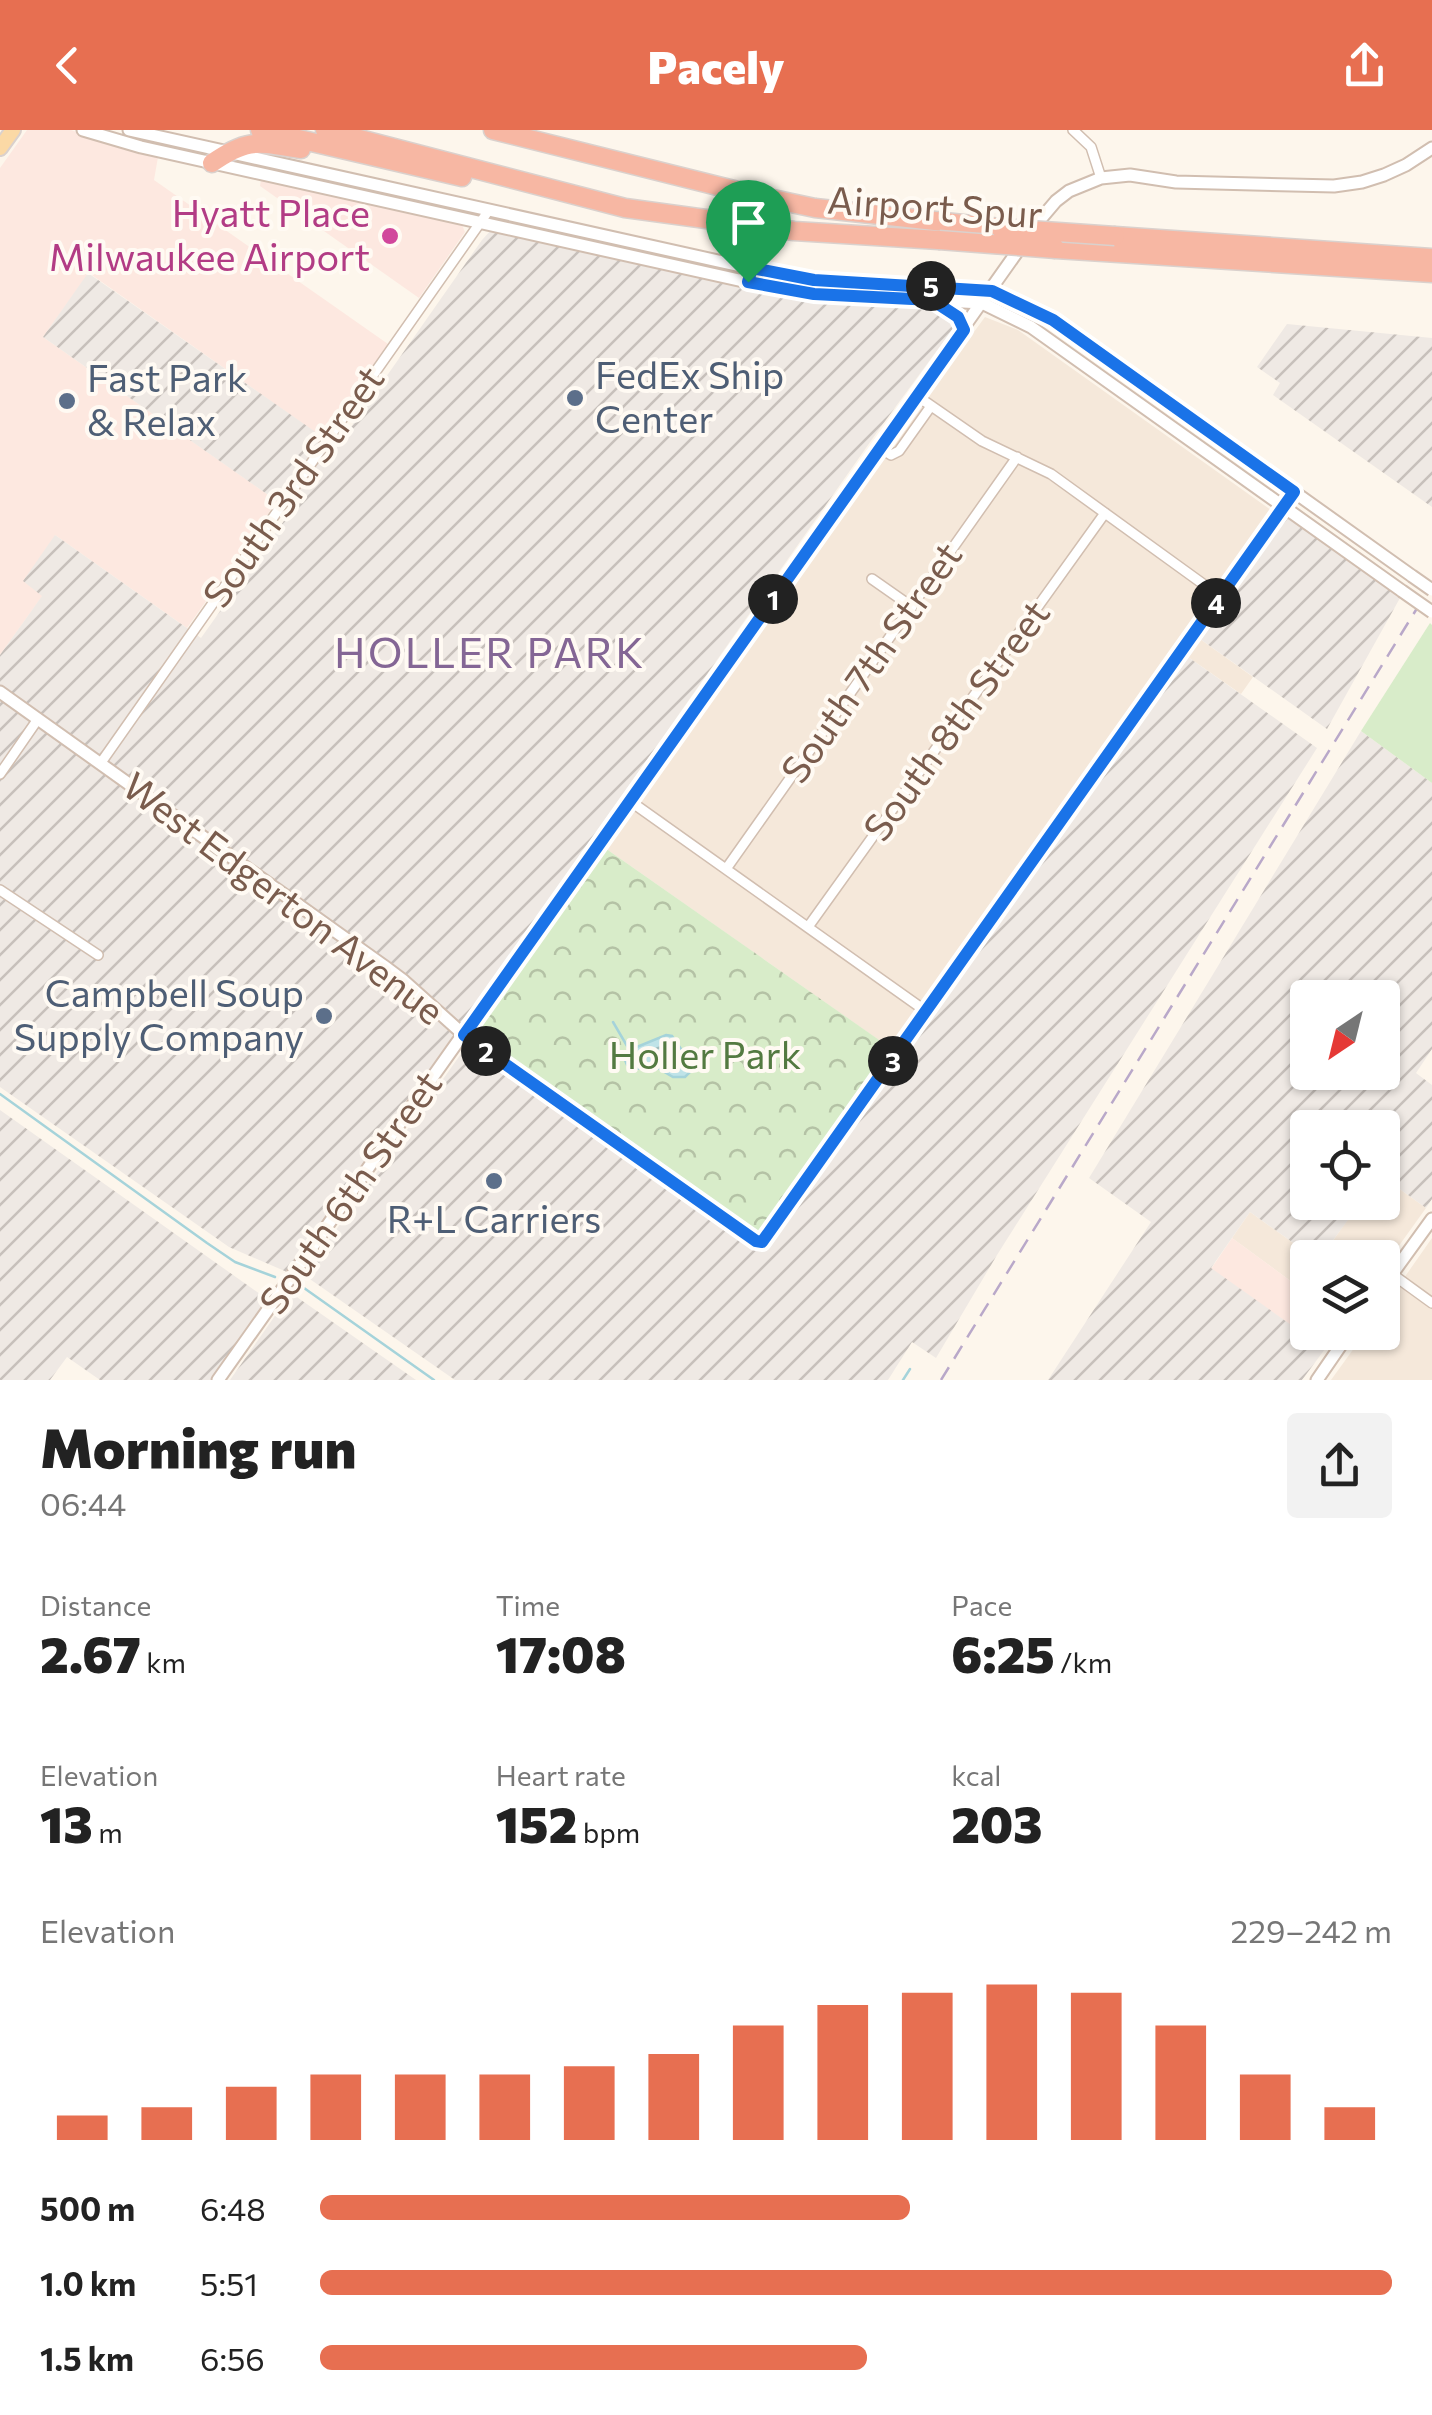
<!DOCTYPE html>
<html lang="en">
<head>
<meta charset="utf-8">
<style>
  body { margin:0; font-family:Commissioner,sans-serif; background:#f2f2f2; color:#222; height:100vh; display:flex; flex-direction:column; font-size:38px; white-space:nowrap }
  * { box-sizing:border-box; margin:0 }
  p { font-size:32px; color:#767676 }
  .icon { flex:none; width:55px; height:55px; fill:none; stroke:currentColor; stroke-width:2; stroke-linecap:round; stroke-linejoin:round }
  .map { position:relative; height:1250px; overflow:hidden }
  .details { display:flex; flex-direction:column; background:#fff; flex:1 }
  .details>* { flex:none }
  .needle { width:65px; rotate:215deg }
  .controls { position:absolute; left:1290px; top:850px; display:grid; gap:20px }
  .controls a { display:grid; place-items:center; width:110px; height:110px; border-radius:10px; background:#fff; box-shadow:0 2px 8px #0004; font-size:50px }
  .pin { position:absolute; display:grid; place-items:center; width:85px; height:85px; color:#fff; margin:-102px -42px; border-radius:50% 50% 50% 0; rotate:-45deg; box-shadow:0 0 10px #0007 }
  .pin .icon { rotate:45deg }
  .km { position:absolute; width:50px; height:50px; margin:-25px; border-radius:50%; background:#222; color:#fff; font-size:28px; line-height:50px; text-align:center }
  .round { display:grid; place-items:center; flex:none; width:105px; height:105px; border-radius:10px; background:#f2f2f2 }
  .summary { display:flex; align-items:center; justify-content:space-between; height:170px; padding:0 40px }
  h1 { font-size:55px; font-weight:800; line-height:75px }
  .figures { display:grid; grid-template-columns:repeat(3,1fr); gap:15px; height:170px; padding:10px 40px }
  .figures div { display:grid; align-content:center }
  .figures b { font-size:50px; font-weight:800 }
  .figures small { font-size:28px; font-weight:400 }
  .figures p { font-size:28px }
  .chart { height:280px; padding:20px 40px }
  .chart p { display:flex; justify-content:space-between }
  .chart svg { width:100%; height:180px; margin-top:10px; stroke:#e76f51; stroke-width:6 }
  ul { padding:0 40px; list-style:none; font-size:32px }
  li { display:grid; grid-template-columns:160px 120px 1fr; align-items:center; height:75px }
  li i { height:25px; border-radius:12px; background:#e76f51 }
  header { display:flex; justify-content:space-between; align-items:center; height:130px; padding:0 40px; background:#e76f51; color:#fff; font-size:45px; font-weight:800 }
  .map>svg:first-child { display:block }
  .residential { fill:#f5e8da }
  .commercial { fill:#fde8e0 }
  .industrial { fill:url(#industrial-furrows); fill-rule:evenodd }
  .grass { fill:#d8ecc9 }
  .forest { fill:url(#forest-crowns) }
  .water { fill:url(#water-ripples); stroke:#a5d3da; stroke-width:2.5 }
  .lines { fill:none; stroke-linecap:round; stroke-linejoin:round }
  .stream { stroke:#a5d3da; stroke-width:2.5 }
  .minor-casing { stroke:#d1beb0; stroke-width:12 }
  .tertiary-casing { stroke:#d1beb0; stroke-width:15 }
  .primary-casing { stroke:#dad1cd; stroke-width:18 }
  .motorway-casing { stroke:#dad1cd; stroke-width:21 }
  .minor { stroke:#fff; stroke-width:9 }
  .tertiary { stroke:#fff; stroke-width:11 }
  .primary { stroke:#fbd9a5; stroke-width:14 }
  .motorway { stroke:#f7b7a3; stroke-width:18 }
  .rail { stroke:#b9a8c9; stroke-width:2.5; stroke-dasharray:15 10; stroke-linecap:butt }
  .tertiary-bridge-casing { stroke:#d1beb0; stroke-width:15; stroke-linecap:butt }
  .motorway-bridge-casing { stroke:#dad1cd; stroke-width:21; stroke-linecap:butt }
  .tertiary-bridge { stroke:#fff; stroke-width:11 }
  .motorway-bridge { stroke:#f7b7a3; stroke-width:18 }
  .route-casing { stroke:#fff; stroke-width:20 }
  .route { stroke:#1a73e8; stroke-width:12 }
  .hotel-dot { fill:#d1479c; stroke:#fffaf3; stroke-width:4 }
  .service-dot { fill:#5c6f8a; stroke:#fffaf3; stroke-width:4 }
  .labels { text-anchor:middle; stroke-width:8; stroke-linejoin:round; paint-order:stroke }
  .street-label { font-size:38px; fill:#7a5c4d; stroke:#fffaf3 }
  .hotel-label { font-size:38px; fill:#b23c85; stroke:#fffaf3; text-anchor:end }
  .service-label { font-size:38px; fill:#4e5e75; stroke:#fffaf3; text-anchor:start }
  .park-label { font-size:38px; fill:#537a41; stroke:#fffaf3 }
  .quarter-label { font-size:42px; letter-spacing:2.5px; fill:#846695; stroke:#fffaf3 }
</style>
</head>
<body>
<header><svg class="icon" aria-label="back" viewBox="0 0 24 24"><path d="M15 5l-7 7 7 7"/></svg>Pacely<svg class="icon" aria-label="share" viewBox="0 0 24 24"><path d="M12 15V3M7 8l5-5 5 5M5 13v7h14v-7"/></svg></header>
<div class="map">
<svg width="1432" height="1250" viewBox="0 0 1432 1250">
  <defs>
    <pattern id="industrial-furrows" width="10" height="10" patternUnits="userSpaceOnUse" patternTransform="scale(2.5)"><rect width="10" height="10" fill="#efe9e4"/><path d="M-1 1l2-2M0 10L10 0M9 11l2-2" fill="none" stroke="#c7c0bb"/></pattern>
    <pattern id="forest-crowns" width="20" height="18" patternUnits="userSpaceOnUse" patternTransform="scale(2.5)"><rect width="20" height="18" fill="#d8ecc9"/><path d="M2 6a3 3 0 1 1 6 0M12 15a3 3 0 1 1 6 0" fill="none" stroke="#b4c2a5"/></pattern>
    <pattern id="water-ripples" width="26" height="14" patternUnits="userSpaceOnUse" patternTransform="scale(2.5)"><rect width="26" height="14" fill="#bfe3e8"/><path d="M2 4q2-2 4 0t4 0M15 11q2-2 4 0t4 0" fill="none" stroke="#a0bbbe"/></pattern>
  </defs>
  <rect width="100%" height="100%" fill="#fdf6ec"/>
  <path class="residential" d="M985,187L1018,200L1285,390L1200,509L1253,547L1241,564L1188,527L903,927L605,718L878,327L929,263Z
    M1383,1047L1426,1078L1383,1138L1382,1128H1326L1323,1125L1355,1079L1350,1075L1352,1073L1382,1072Z
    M1250,1082L1313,1127L1308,1128L1307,1163L1232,1108Z
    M1432,1108V1250H1331L1365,1203L1382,1202L1383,1178Z"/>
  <path class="commercial" d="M27,0H71L113,16L158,27L154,50L388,214L322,307L89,143L43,207L277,371L187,498L55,405L43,465L0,525V38Z
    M261,50L458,93L462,95L465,102L419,168L260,56Z
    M1232,1108L1307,1163L1308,1202L1336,1203L1325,1219L1211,1139Z"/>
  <path class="industrial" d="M492,99L773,163L819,170L933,175L954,188L955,196L880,298L287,1142L229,1117L0,957V525L42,466L23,451L55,405L201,508L291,381L43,207L88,143L337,317L482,110Z
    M1287,194L1432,208V377L1273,265L1280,253L1257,237Z
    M1290,387L1400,468L1327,599L1200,509L1282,393Z
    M1188,527L1317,618L997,1125L936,1228L912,1212L888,1250H455L304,1145L463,921L467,918L754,1118L764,1120L769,1117Z
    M1361,601L1432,653V919L1416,943L1432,955V1069L1426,1078L1383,1047L1382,998H1308V1072L1352,1073L1351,1075L1356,1079L1323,1124L1326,1127H1313L1250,1082L1211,1138L1325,1219L1302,1250H1048L1151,1092L1089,1048ZM1308,868H1382V942H1308Z
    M0,980L267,1169L210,1250H100L67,1227L50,1250H0Z
    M291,1163L416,1250H230Z"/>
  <path class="grass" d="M1430,493L1432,495V653L1361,601Z"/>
  <path class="forest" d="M605,718L892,919L761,1105L475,901Z"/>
  <path class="water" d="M666,905L672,906L690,932L691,941L685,947H673L656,937L634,939L627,935L622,923Z"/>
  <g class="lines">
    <path class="stream" d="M613,892L630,921
      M0,964L207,1113L235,1132L275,1147
      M304,1158L434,1250
      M903,1250L910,1239"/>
    <defs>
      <path id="minor" d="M1073,0L1091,17L1101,48
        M917,266L982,311L1051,344L1221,467
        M880,318L891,325L899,321L931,276
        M872,449L912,477
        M100,634L489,80
        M0,644L38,589
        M630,671L927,882
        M726,739L1017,327
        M0,760L98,825
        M808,797L1105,383
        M464,905L756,1111L763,1112L1295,363
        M1392,1144L1432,1173"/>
      <path id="tertiary" d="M83,0L141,17L779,159L831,165L982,173L1031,197L1402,461
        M129,0L781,145L814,150L991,161L1053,190L1412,446
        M936,172L958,187L963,200
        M0,562L384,836L404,851L464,905
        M1382,1158L1432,1089
        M218,1250L1039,91L1056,71L1069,61L1101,48L1130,45L1176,52L1334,56L1362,52L1384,45L1406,35L1432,18
        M1317,1250L1350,1202"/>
      <path id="primary" d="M0,18L13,0"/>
      <path id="motorway" d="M260,0L462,47
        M325,0L625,78L794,101L939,110
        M493,0L754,65L815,78L1000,98
        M212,33C249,7 259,13 301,19
        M1115,106L1432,128
        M1056,119L1432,143"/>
    </defs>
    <use href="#minor" class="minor-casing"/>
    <use href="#tertiary" class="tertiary-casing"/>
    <use href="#primary" class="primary-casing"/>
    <use href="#motorway" class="motorway-casing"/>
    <use href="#minor" class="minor"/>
    <use href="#tertiary" class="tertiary"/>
    <use href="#primary" class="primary"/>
    <use href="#motorway" class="motorway"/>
    <path class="rail" d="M941,1250L1432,454"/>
    <defs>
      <path id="tertiary-bridge" d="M1412,446L1432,460
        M1402,461L1432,482"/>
      <path id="motorway-bridge" d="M1000,98L1115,106
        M939,110L1056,119"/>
    </defs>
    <use href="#tertiary-bridge" class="tertiary-bridge-casing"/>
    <use href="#motorway-bridge" class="motorway-bridge-casing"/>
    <use href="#tertiary-bridge" class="tertiary-bridge"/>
    <use href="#motorway-bridge" class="motorway-bridge"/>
  </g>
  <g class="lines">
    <defs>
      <path id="route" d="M752,138L814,150L992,161L1053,190L1294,362L762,1112L756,1111L464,905L964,200L958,187L932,170L814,164L748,152Z"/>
    </defs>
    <use href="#route" class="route-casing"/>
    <use href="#route" class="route"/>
  </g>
  <circle class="hotel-dot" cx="390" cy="106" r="10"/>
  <g class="service-dot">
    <circle cx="575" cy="268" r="10"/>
    <circle cx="67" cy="271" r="10"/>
    <circle cx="324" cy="886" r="10"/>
    <circle cx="494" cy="1051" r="10"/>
  </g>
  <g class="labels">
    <g class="street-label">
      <text transform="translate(935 78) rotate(4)" y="13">Airport Spur</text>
      <text transform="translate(294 357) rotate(-55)" y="13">South 3rd Street</text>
      <text transform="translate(872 533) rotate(-55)" y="13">South 7th Street</text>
      <text transform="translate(957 591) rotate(-54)" y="13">South 8th Street</text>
      <text transform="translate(283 769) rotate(37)" y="13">West Edgerton Avenue</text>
      <text transform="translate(351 1063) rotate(-55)" y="13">South 6th Street</text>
    </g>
    <g class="hotel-label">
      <text x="370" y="97">Hyatt Place<tspan x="370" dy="44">Milwaukee Airport</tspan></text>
    </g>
    <g class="service-label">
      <text x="595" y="259">FedEx Ship<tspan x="595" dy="44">Center</tspan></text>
      <text x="87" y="262">Fast Park<tspan x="87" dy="44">&amp; Relax</tspan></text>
      <text x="304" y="877" text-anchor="end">Campbell Soup<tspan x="304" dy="44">Supply Company</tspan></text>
      <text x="494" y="1103" text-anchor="middle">R+L Carriers</text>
    </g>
    <g class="park-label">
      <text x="705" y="939">Holler Park</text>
    </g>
    <g class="quarter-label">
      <text x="490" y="538">HOLLER PARK</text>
    </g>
  </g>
</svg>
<div class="controls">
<a><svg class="needle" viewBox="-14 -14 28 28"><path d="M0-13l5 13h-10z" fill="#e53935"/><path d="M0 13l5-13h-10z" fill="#767676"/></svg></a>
<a><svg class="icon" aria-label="locate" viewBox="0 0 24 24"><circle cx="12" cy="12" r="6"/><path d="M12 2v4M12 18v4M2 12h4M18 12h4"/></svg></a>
<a><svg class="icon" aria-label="layers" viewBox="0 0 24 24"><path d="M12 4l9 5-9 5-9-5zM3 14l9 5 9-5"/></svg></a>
</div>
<div class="pin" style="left:748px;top:152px;background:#1e9e55"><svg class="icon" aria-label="arrive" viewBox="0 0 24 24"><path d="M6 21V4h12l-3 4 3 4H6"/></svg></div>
<b class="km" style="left:773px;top:469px">1</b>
<b class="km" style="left:486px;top:921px">2</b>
<b class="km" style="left:893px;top:931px">3</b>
<b class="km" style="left:1216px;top:473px">4</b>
<b class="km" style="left:931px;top:156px">5</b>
</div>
<section class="details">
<div class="summary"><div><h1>Morning run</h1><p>06:44</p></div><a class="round"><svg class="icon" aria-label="share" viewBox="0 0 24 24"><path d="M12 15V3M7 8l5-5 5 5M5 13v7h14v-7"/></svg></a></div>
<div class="figures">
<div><p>Distance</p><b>2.67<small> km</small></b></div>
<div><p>Time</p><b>17:08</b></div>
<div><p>Pace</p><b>6:25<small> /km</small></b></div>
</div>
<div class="figures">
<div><p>Elevation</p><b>13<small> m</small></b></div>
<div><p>Heart rate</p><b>152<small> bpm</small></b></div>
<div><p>kcal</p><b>203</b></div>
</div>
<div class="chart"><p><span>Elevation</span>229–242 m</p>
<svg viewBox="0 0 160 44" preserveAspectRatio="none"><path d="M5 44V38M15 44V36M25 44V31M35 44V28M45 44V28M55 44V28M65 44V26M75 44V23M85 44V16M95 44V11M105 44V8M115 44V6M125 44V8M135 44V16M145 44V28M155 44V36"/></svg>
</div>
<ul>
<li><b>500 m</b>6:48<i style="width:55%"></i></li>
<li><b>1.0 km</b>5:51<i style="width:100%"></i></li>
<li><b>1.5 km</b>6:56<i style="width:51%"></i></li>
</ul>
</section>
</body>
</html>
